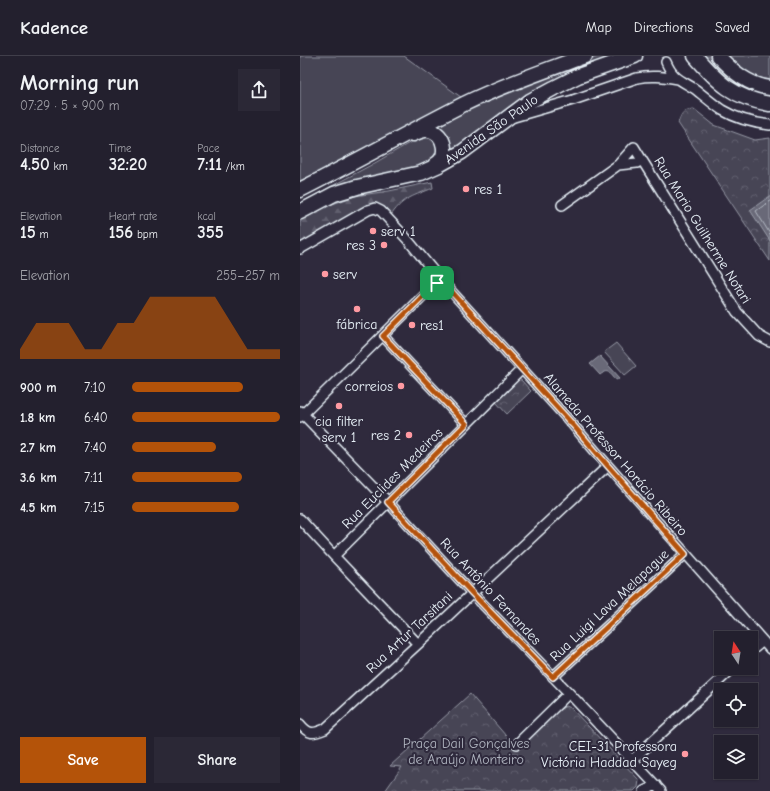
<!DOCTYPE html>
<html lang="en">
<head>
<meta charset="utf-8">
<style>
  body { margin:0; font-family:"Comic Neue",sans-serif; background:#2b2836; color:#f1f3f6; height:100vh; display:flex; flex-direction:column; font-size:15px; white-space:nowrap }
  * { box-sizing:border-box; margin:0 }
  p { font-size:13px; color:#a3a3aa }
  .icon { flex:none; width:22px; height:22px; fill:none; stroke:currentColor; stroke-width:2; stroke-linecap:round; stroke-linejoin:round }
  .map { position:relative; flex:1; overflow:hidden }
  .panel { display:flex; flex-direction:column; background:#23202e; width:300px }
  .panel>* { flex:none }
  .needle { width:26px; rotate:348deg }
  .fabs { position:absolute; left:414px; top:575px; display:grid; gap:8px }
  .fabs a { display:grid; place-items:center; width:44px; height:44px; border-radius:0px; background:#23202e; box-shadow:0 1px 3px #0004,0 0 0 1px #403e4a; font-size:20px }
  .pin { position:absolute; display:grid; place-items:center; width:34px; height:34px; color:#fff; margin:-17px; border-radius:8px; box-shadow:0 2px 6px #0006 }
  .round { display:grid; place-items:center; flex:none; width:42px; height:42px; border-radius:0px; background:#2b2836 }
  .headline { display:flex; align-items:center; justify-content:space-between; height:68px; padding:0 20px }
  h1 { font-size:22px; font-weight:700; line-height:30px }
  .metrics { display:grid; grid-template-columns:repeat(3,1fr); gap:6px; height:68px; padding:4px 20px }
  .metrics div { display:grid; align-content:center }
  .metrics b { font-size:17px; font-weight:700 }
  .metrics small { font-size:11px; font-weight:400 }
  .metrics p { font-size:11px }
  .chart { height:112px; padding:8px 20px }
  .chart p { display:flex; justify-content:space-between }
  .chart svg { width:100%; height:72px; margin-top:4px; fill:#b45309; opacity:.7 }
  .cta { display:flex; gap:8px; margin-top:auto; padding:8px 20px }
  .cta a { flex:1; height:46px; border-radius:0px; background:#b45309; color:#fff; font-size:16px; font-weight:700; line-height:46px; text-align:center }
  .cta a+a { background:#2b2836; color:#f1f3f6 }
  ul { padding:0 20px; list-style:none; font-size:13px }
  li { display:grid; grid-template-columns:64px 48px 1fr; align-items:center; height:30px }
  li i { height:10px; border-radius:5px; background:#b45309 }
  header { display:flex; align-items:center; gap:24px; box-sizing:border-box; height:56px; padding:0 20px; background:#23202e; border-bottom:1px solid #403e4a }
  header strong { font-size:19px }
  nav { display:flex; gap:22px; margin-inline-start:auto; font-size:14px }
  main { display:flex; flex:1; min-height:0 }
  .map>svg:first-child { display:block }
  .grass { fill:#464455; stroke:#979aa6 }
  .forest { fill:url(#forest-firs); stroke:#979aa6 }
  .park { fill:url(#park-crowns); stroke:#979aa6 }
  .water { fill:#696978; stroke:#9c9fab }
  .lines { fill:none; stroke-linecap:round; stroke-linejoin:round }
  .shore { stroke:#b5bbc5; stroke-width:1 }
  .street-casing { stroke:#e8f1f8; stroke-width:12 }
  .primary-casing { stroke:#e8f1f8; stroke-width:17 }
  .street { stroke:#2f2a3d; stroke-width:9 }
  .primary { stroke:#2f2a3d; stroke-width:14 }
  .route-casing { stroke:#fff; stroke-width:8 }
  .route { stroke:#b45309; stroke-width:5 }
  .poi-dot { fill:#ff9aa2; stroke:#2f2a3d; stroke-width:1.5 }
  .labels { text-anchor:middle; stroke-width:4; stroke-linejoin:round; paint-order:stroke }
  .street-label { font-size:14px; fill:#e8f1f8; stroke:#2f2a3d }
  .poi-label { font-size:14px; fill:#e8f1f8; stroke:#2f2a3d; text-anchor:start }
  .park-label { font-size:14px; fill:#afb4bf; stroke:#2f2a3d }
</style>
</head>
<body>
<header>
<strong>Kadence</strong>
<nav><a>Map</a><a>Directions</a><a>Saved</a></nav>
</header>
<main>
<section class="panel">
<div class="headline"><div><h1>Morning run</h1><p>07:29 · 5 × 900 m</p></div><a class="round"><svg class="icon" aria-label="share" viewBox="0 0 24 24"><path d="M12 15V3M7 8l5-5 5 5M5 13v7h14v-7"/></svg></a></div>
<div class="metrics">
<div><p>Distance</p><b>4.50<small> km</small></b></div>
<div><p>Time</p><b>32:20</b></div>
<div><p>Pace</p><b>7:11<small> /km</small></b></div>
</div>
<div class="metrics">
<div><p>Elevation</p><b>15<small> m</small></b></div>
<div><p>Heart rate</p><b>156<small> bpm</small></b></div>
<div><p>kcal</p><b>355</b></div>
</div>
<div class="chart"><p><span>Elevation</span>255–257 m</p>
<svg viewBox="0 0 160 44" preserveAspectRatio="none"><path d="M0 44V38L10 22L20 22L30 22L40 38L50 38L60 22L70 22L80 6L90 6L100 6L110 6L120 6L130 22L140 38L150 38L160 38V44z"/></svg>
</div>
<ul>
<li><b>900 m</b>7:10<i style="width:75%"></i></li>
<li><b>1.8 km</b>6:40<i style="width:100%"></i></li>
<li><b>2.7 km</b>7:40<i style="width:57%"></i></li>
<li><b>3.6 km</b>7:11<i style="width:74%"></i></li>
<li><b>4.5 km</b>7:15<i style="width:72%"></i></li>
</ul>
<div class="cta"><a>Save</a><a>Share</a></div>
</section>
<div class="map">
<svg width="470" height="735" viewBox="0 0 470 735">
  <defs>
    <pattern id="forest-firs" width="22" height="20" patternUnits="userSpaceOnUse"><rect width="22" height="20" fill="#464455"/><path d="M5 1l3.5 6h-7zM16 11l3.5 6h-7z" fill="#615f6e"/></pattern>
    <pattern id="park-crowns" width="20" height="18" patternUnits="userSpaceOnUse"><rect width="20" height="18" fill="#464455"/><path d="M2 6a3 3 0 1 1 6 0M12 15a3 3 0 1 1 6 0" fill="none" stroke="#615f6e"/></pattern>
  </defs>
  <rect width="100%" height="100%" fill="#2f2a3d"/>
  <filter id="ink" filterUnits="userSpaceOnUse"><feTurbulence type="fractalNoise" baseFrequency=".025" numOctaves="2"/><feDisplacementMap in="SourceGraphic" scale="8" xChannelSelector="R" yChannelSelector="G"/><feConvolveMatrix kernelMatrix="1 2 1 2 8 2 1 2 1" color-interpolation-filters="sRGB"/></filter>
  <g filter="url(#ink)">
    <path class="grass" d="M0,0H104L165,44L0,125Z
      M301,0H324L292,10L147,101L131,68L203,36Z
      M399,0H411L421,11L470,36V44L436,32Z
      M423,0H470V28L461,26Z
      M123,80L130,81L135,84L140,96L129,108L0,151V147L73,108L118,82Z
      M316,287L336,310L325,319L304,296Z"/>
    <path class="forest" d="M132,126L133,132C114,140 104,141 92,158C85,151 83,149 73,149L0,188V167L2,164L27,150L55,140L89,135Z"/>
    <path class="park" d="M394,53L414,69L455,84L470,82V205L378,67C382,56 383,54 394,53Z
      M219,323L222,325L231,335L207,358L195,345L216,324Z
      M170,638L218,694L260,653L266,650L271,652L339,724L338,731L334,735H85L102,711L90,710Z"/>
    <path class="water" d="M470,140V185L450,154Z
      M300,300L320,322L316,324C311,317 309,312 300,319L290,308Z"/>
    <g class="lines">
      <path class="shore" d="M470,145L456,155L470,178"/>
      <defs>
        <path id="street" d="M366,6C373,23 381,24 395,33C404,40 413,48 422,54C437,63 453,67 470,69
          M214,61L273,44L337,22C351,19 364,21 378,23
          M342,104L337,107L318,109L334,91L342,104L437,256L459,280L470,286
          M262,149L318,109
          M0,193L68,154L75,152L81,155L107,183L140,223L273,369L308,410L470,593
          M83,280L166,368
          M0,355L88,446L172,537L269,637L361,735
          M0,361L140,223
          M0,463L34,500L118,588
          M34,500L222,313
          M451,595L463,585
          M253,621L385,498
          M0,668C9,679 13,678 25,673L118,588L308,410
          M217,688L269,637
          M332,704L433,612
          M344,735L356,729"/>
        <path id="primary" d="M395,0C418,27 434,42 470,48
          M418,0C432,15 448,29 470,32
          M113,78C118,76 124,73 129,74C145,77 150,101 135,109
          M0,134C55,106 109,76 164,48C203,29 244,15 285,0
          M0,156L34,138L57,131L121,117L139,109L162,96L230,45L254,32L278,20L335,0"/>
      </defs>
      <use href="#street" class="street-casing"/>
      <use href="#primary" class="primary-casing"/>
      <use href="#street" class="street"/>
      <use href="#primary" class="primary"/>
    </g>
  </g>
  <g class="lines" filter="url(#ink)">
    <defs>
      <path id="route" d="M140,223L273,369L308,410L385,498L253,621L172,537L88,446L166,368L83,280Z"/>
    </defs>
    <use href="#route" class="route-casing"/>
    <use href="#route" class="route"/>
  </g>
  <g class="poi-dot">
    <circle cx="166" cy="133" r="4"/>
    <circle cx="73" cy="175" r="4"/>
    <circle cx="84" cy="189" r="4"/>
    <circle cx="25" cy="218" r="4"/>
    <circle cx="57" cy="253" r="4"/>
    <circle cx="112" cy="269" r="4"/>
    <circle cx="101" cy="330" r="4"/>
    <circle cx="39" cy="350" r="4"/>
    <circle cx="109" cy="379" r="4"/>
    <circle cx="385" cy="698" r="4"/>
  </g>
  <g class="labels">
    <g class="street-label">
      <text transform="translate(191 73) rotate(-35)" y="5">Avenida São Paulo</text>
      <text transform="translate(403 174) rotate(58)" y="5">Rua Mario Guilherme Notari</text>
      <text transform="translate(316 398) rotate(49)" y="5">Alameda Professor Horácio Ribeiro</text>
      <text transform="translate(92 422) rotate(-45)" y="5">Rua Euclides Medeiros</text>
      <text transform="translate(191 535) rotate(47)" y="5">Rua Antônio Fernandes</text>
      <text transform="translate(309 549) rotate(-43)" y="5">Rua Luigi Lava Melapague</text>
      <text transform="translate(109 576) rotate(-43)" y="5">Rua Artur Tarsitani</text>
    </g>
    <g class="poi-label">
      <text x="174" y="138">res 1</text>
      <text x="81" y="180">serv 1</text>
      <text x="76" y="194" text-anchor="end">res 3</text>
      <text x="33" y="223">serv</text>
      <text x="57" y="273" text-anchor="middle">fábrica</text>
      <text x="120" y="274">res1</text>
      <text x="93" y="335" text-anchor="end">correios</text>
      <text x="39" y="370" text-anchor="middle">cia filter<tspan x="39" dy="16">serv 1</tspan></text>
      <text x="101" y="384" text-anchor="end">res 2</text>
      <text x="377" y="695" text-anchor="end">CEI-31 Professora<tspan x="377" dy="16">Victória Haddad Sayeg</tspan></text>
    </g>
    <g class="park-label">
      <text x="166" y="692">Praça Dail Gonçalves<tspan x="166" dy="16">de Araújo Monteiro</tspan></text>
    </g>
  </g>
</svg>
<div class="fabs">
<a><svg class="needle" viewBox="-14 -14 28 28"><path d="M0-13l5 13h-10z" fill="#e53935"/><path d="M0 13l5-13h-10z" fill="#a3a3aa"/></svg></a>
<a><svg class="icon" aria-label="locate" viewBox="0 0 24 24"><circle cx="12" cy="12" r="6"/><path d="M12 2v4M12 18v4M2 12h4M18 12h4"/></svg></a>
<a><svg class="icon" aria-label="layers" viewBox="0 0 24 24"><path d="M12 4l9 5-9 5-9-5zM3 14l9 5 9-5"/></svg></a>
</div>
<div class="pin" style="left:137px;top:227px;background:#1e9e55"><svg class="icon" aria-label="arrive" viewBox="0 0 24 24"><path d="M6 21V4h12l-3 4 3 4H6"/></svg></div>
</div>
</main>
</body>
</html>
